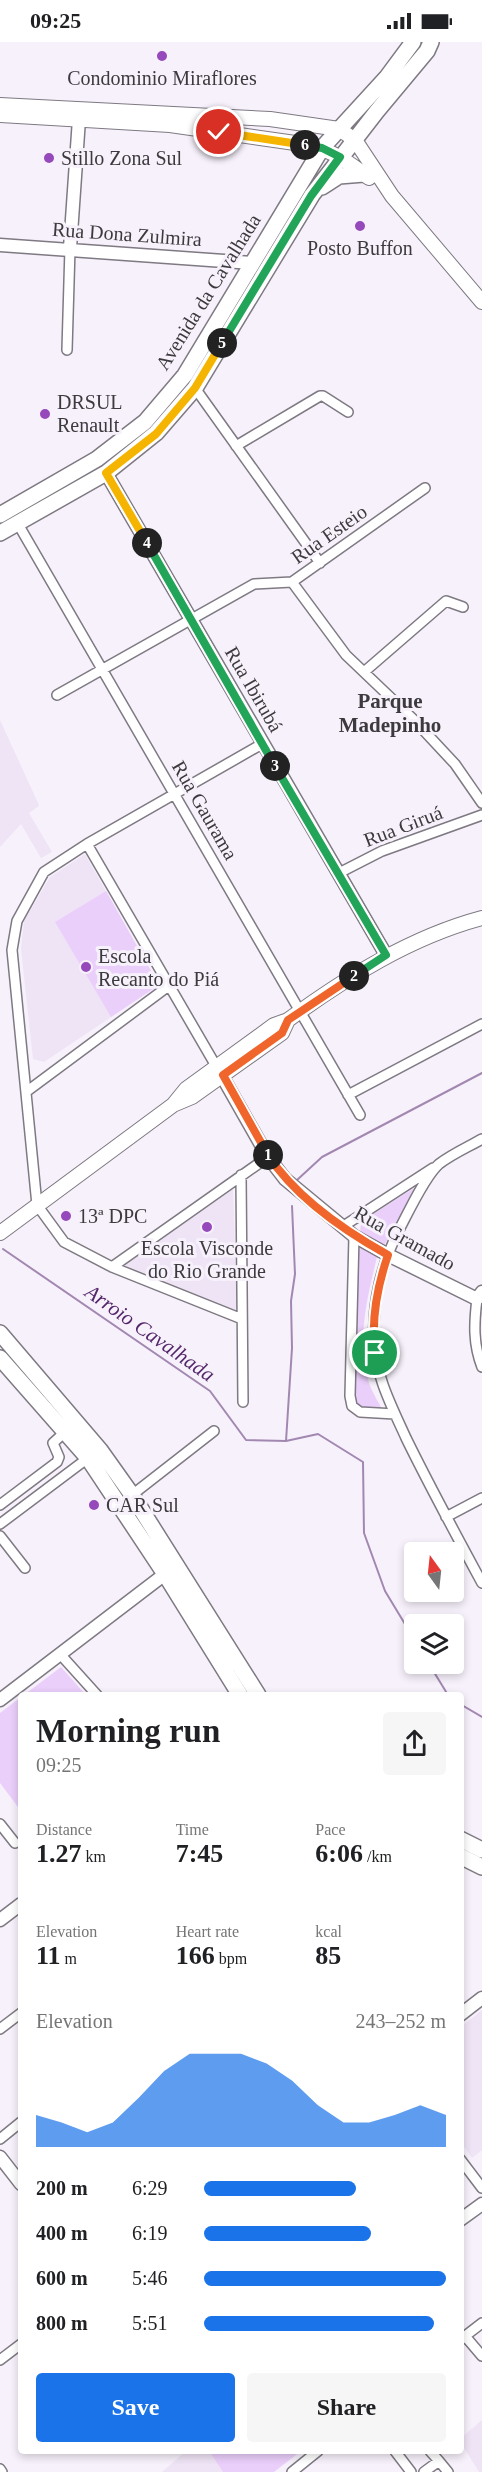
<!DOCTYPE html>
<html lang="en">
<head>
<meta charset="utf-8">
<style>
  body { margin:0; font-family:"Times New Roman",serif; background:#f6f6f6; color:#202124; height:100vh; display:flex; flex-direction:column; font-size:22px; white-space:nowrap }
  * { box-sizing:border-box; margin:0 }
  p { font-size:20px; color:#757577 }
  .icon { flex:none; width:33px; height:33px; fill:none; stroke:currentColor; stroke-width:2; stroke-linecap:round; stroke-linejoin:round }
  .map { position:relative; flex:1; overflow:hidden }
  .sheet { position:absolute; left:18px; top:1650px; width:446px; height:762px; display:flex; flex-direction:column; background:#fff; border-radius:6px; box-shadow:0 3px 9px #0003 }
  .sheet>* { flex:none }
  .needle { width:39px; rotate:345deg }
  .fabs { position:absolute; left:404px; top:1500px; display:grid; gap:12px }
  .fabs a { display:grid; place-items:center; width:60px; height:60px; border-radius:6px; background:#fff; box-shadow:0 3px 9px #0003; font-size:30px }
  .pin { position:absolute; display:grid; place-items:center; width:51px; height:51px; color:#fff; margin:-26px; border:3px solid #fff; border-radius:50%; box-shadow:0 2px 6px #0007 }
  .km { position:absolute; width:30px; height:30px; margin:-15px; border-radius:50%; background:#222; color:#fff; font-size:16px; line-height:30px; text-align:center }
  .round { display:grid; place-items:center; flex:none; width:63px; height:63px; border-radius:6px; background:#f6f6f6 }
  .head { display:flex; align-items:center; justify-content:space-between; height:102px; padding:0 18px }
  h1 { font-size:33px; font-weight:800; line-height:45px }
  .stats { display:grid; grid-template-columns:repeat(3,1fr); gap:9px; height:102px; padding:6px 18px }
  .stats div { display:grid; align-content:center }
  .stats b { font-size:26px; font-weight:800 }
  .stats small { font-size:16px; font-weight:400 }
  .stats p { font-size:16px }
  .chart { height:168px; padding:12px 18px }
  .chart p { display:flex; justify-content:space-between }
  .chart svg { width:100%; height:108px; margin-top:6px; fill:#1a73e8; opacity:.7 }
  .action { display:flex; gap:12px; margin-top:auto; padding:12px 18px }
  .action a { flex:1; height:69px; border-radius:6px; background:#1a73e8; color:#fff; font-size:24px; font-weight:800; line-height:69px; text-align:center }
  .action a+a { background:#f6f6f6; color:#202124 }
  ul { padding:0 18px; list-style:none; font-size:20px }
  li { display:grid; grid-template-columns:96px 72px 1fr; align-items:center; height:45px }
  li i { height:15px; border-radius:8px; background:#1a73e8 }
  .status { display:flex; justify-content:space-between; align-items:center; height:42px; padding:0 30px; background:#fff; direction:ltr }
  .status svg { height:16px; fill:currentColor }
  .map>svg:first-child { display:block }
  .built { fill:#efe4f5 }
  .green { fill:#ebcffb }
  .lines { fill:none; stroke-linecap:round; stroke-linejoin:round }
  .stream { stroke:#a288b1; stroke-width:2 }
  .minor-casing { stroke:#7e7982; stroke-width:12 }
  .tertiary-casing { stroke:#7e7982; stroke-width:15 }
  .secondary-casing { stroke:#7e7982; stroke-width:16 }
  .primary-casing { stroke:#7e7982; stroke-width:18 }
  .minor { stroke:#fff; stroke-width:9 }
  .tertiary { stroke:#fff; stroke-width:12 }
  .secondary { stroke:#fff; stroke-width:14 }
  .primary { stroke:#fff; stroke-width:15 }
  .split-1-casing { stroke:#fff; stroke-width:12 }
  .split-2-casing { stroke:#fff; stroke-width:12 }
  .split-3-casing { stroke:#fff; stroke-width:12 }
  .split-4-casing { stroke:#fff; stroke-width:12 }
  .split-5-casing { stroke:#fff; stroke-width:12 }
  .split-6-casing { stroke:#fff; stroke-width:12 }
  .split-7-casing { stroke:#fff; stroke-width:12 }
  .split-1 { stroke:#f0652b; stroke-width:8 }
  .split-2 { stroke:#f0652b; stroke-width:8 }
  .split-3 { stroke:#22a559; stroke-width:8 }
  .split-4 { stroke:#22a559; stroke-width:8 }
  .split-5 { stroke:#f5b400; stroke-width:8 }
  .split-6 { stroke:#22a559; stroke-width:8 }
  .split-7 { stroke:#f5b400; stroke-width:8 }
  .poi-dot { fill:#9549ba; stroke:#f7f1fb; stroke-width:2 }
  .labels { text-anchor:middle; stroke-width:6; stroke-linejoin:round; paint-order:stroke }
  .poi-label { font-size:20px; fill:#3c3a3e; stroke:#f7f1fb; text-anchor:start }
  .street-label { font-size:20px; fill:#3c3a3e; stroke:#f7f1fb }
  .neighbourhood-label { font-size:21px; font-weight:bold; fill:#3c3a3e; stroke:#f7f1fb }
  .water-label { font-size:21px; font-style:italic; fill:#54276b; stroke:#f7f1fb }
</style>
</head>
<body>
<div class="status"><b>09:25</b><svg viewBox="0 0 49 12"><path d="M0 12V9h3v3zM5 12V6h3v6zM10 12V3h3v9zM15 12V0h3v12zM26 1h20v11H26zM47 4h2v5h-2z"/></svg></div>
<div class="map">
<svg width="482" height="2430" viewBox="0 0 482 2430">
  <rect width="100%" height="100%" fill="#f7f1fb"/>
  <path class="built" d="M0,678L38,761L39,764L29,771L52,810L41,816L21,782L0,805Z
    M85,812L159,943L44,1020L33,1017L21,907L24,879L50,835Z
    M233,1147L237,1269L124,1223Z
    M482,1968V2108L472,2116L461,2100V1985Z
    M482,2378V2430H479L461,2401V2396Z
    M186,2409H209L223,2430H162Z"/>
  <path class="green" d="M106,849L159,943L111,975L55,880Z
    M414,1146L384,1204L360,1190L361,1180Z
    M358,1204L377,1215C367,1256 356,1300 369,1341C372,1350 378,1359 382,1367L364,1368L356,1363L354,1354Z
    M61,1625L86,1653H24Z
    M21,1655V1769L0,1741V1671Z
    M209,2409H301L274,2430H223Z"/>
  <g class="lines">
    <path class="stream" d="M297,1138L322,1115L482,1031
      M3,1207L210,1349L246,1398L286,1399L318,1392L363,1420L364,1491L385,1549L414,1597
      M286,1399L292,1306L291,1259L295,1232L292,1164
      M429,1622L448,1653
      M460,1662L482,1675"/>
    <defs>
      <path id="minor" d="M67,308L70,206
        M195,346L320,521
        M236,404L320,354H323L348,370
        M18,482L360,1073
        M292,540L346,613L413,677L455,722L482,761
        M364,630L446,559L463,565
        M57,653L254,542L292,540L425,446
        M87,802L216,1024
        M339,831L382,809L482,773
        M26,1050L170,943
        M348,1053L482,982
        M482,1097C468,1105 452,1112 439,1122C425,1134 408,1171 399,1188C382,1221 372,1260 374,1298C375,1333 392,1365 406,1396C430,1445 456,1493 482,1541
        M241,1133L243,1360
        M342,1185L433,1126
        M354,1194L350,1354L352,1364L360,1370L395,1372
        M112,1225L268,1115
        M477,1257C474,1281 473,1302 482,1325
        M242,1277L112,1225L64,1200L37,1163L12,908L17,879L44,830L87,802L262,702
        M132,1453L214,1389
        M0,1463L57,1420L59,1415L53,1401L65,1390
        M446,1475L482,1456
        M0,1482L88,1416
        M0,1494L25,1526
        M60,1612L97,1653
        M0,1782L15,1801
        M0,1987L21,1971
        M0,2097L21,2080
        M460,2117L482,2146
        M465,2294L482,2314
        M460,2298L482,2281
        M0,2318L21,2302
        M395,2409L411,2430
        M430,2409L439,2419
        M0,2427L2,2430
        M292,2430L318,2409
        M424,2430L439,2419L448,2430"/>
      <path id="tertiary" d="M0,203L252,221
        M70,206L79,77
        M106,431L386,913
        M218,1027L268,1115L285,1137L354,1194L388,1213L477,1257L482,1250
        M0,1658L165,1532
        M0,1878L21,1862
        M460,1973L482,1956
        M0,2115L21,2142
        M460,2178L482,2162"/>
      <path id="secondary" d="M0,63L270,77L339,87L355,98L392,154L482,260
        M0,73L170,83L309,103C332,108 351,122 369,136
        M173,1063L186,1047L274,983L288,978C347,935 411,895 482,876
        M0,1191L173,1063L192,1055L282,991L288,978"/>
      <path id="primary" d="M322,145L339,134L364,132
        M0,473L97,417L145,380L185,333L322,106L387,35L413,0
        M0,491L106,431L156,391L195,346L312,153L377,69L427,9L431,0
        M0,1291L100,1408L132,1453L258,1653
        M0,1316L88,1416L165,1532L240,1653
        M460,1797L482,1808
        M460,1814L482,1825"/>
    </defs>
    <use href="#minor" class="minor-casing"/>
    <use href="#tertiary" class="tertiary-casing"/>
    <use href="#secondary" class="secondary-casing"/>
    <use href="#primary" class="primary-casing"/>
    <use href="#minor" class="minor"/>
    <use href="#tertiary" class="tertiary"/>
    <use href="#secondary" class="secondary"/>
    <use href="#primary" class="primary"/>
  </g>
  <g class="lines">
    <defs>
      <path id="split-1" d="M268,1113C296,1156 343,1188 388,1213C377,1245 371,1278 375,1311"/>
      <path id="split-2" d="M268,1113L223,1033L282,991L288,978L354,934"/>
      <path id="split-3" d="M275,724L386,913L354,934"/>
      <path id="split-4" d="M147,501L275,724"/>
      <path id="split-5" d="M147,501L106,431L156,392L195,346L222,301"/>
      <path id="split-6" d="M222,301L311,154L340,115L322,106L305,103"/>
      <path id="split-7" d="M219,90L305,103"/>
    </defs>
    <use href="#split-1" class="split-1-casing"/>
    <use href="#split-2" class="split-2-casing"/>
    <use href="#split-3" class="split-3-casing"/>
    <use href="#split-4" class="split-4-casing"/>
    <use href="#split-5" class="split-5-casing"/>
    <use href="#split-6" class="split-6-casing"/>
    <use href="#split-7" class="split-7-casing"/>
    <use href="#split-1" class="split-1"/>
    <use href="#split-2" class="split-2"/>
    <use href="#split-3" class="split-3"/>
    <use href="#split-4" class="split-4"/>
    <use href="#split-5" class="split-5"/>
    <use href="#split-6" class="split-6"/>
    <use href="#split-7" class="split-7"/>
  </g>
  <g class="poi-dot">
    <circle cx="162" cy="14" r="6"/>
    <circle cx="49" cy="116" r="6"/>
    <circle cx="360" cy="184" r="6"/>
    <circle cx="45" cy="372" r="6"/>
    <circle cx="86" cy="925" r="6"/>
    <circle cx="66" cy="1174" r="6"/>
    <circle cx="207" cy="1185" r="6"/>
    <circle cx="94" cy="1463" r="6"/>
  </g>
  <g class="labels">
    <g class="poi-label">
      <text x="162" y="43" text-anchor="middle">Condominio Miraflores</text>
      <text x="61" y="123">Stillo Zona Sul</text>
      <text x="360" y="213" text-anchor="middle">Posto Buffon</text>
      <text x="57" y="367">DRSUL<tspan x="57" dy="23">Renault</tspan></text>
      <text x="98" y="921">Escola<tspan x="98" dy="23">Recanto do Piá</tspan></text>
      <text x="78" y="1181">13ª DPC</text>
      <text x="207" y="1213" text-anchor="middle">Escola Visconde<tspan x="207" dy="23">do Rio Grande</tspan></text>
      <text x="106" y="1470">CAR Sul</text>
    </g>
    <g class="street-label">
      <text transform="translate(127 192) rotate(4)" y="7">Rua Dona Zulmira</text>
      <text transform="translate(208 250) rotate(-58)" y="7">Avenida da Cavalhada</text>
      <text transform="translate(329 492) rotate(-35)" y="7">Rua Esteio</text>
      <text transform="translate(254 647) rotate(60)" y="7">Rua Ibirubá</text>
      <text transform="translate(205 768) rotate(60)" y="7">Rua Gaurama</text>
      <text transform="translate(403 784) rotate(-21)" y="7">Rua Giruá</text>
      <text transform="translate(405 1196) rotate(29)" y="7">Rua Gramado</text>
    </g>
    <g class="neighbourhood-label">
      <text x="390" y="666">Parque<tspan x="390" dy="24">Madepinho</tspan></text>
    </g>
    <g class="water-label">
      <text transform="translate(150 1291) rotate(35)" y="7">Arroio Cavalhada</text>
    </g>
  </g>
</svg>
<div class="fabs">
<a><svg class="needle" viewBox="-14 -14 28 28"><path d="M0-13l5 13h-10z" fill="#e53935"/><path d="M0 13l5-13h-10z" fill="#757577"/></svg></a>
<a><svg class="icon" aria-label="layers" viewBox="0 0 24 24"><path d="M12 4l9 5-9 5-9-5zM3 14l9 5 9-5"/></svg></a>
</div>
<div class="pin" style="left:375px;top:1311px;background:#1e9e55"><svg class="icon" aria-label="arrive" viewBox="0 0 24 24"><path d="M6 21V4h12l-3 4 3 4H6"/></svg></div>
<div class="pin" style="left:219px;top:90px;background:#d93025"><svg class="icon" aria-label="check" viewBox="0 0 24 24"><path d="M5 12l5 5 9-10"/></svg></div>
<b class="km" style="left:268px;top:1113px">1</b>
<b class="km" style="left:354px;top:934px">2</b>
<b class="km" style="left:275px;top:724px">3</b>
<b class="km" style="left:147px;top:501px">4</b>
<b class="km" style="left:222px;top:301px">5</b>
<b class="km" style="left:305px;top:103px">6</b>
<section class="sheet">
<div class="head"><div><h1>Morning run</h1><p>09:25</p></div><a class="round"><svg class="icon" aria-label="share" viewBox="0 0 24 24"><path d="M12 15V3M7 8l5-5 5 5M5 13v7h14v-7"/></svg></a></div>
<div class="stats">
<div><p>Distance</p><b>1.27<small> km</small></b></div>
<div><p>Time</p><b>7:45</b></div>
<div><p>Pace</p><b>6:06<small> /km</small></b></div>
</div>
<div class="stats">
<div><p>Elevation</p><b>11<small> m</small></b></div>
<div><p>Heart rate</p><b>166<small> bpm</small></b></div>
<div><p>kcal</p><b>85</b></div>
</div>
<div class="chart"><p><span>Elevation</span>243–252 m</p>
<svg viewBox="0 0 160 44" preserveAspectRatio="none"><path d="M0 44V31L10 34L20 38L30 34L40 24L50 13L60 6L70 6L80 6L90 10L100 17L110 27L120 34L130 34L140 31L150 27L160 31V44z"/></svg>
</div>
<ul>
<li><b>200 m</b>6:29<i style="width:63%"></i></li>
<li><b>400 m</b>6:19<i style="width:69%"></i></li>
<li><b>600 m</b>5:46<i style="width:100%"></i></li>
<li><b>800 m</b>5:51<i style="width:95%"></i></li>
</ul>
<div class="action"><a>Save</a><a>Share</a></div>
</section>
</div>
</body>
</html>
